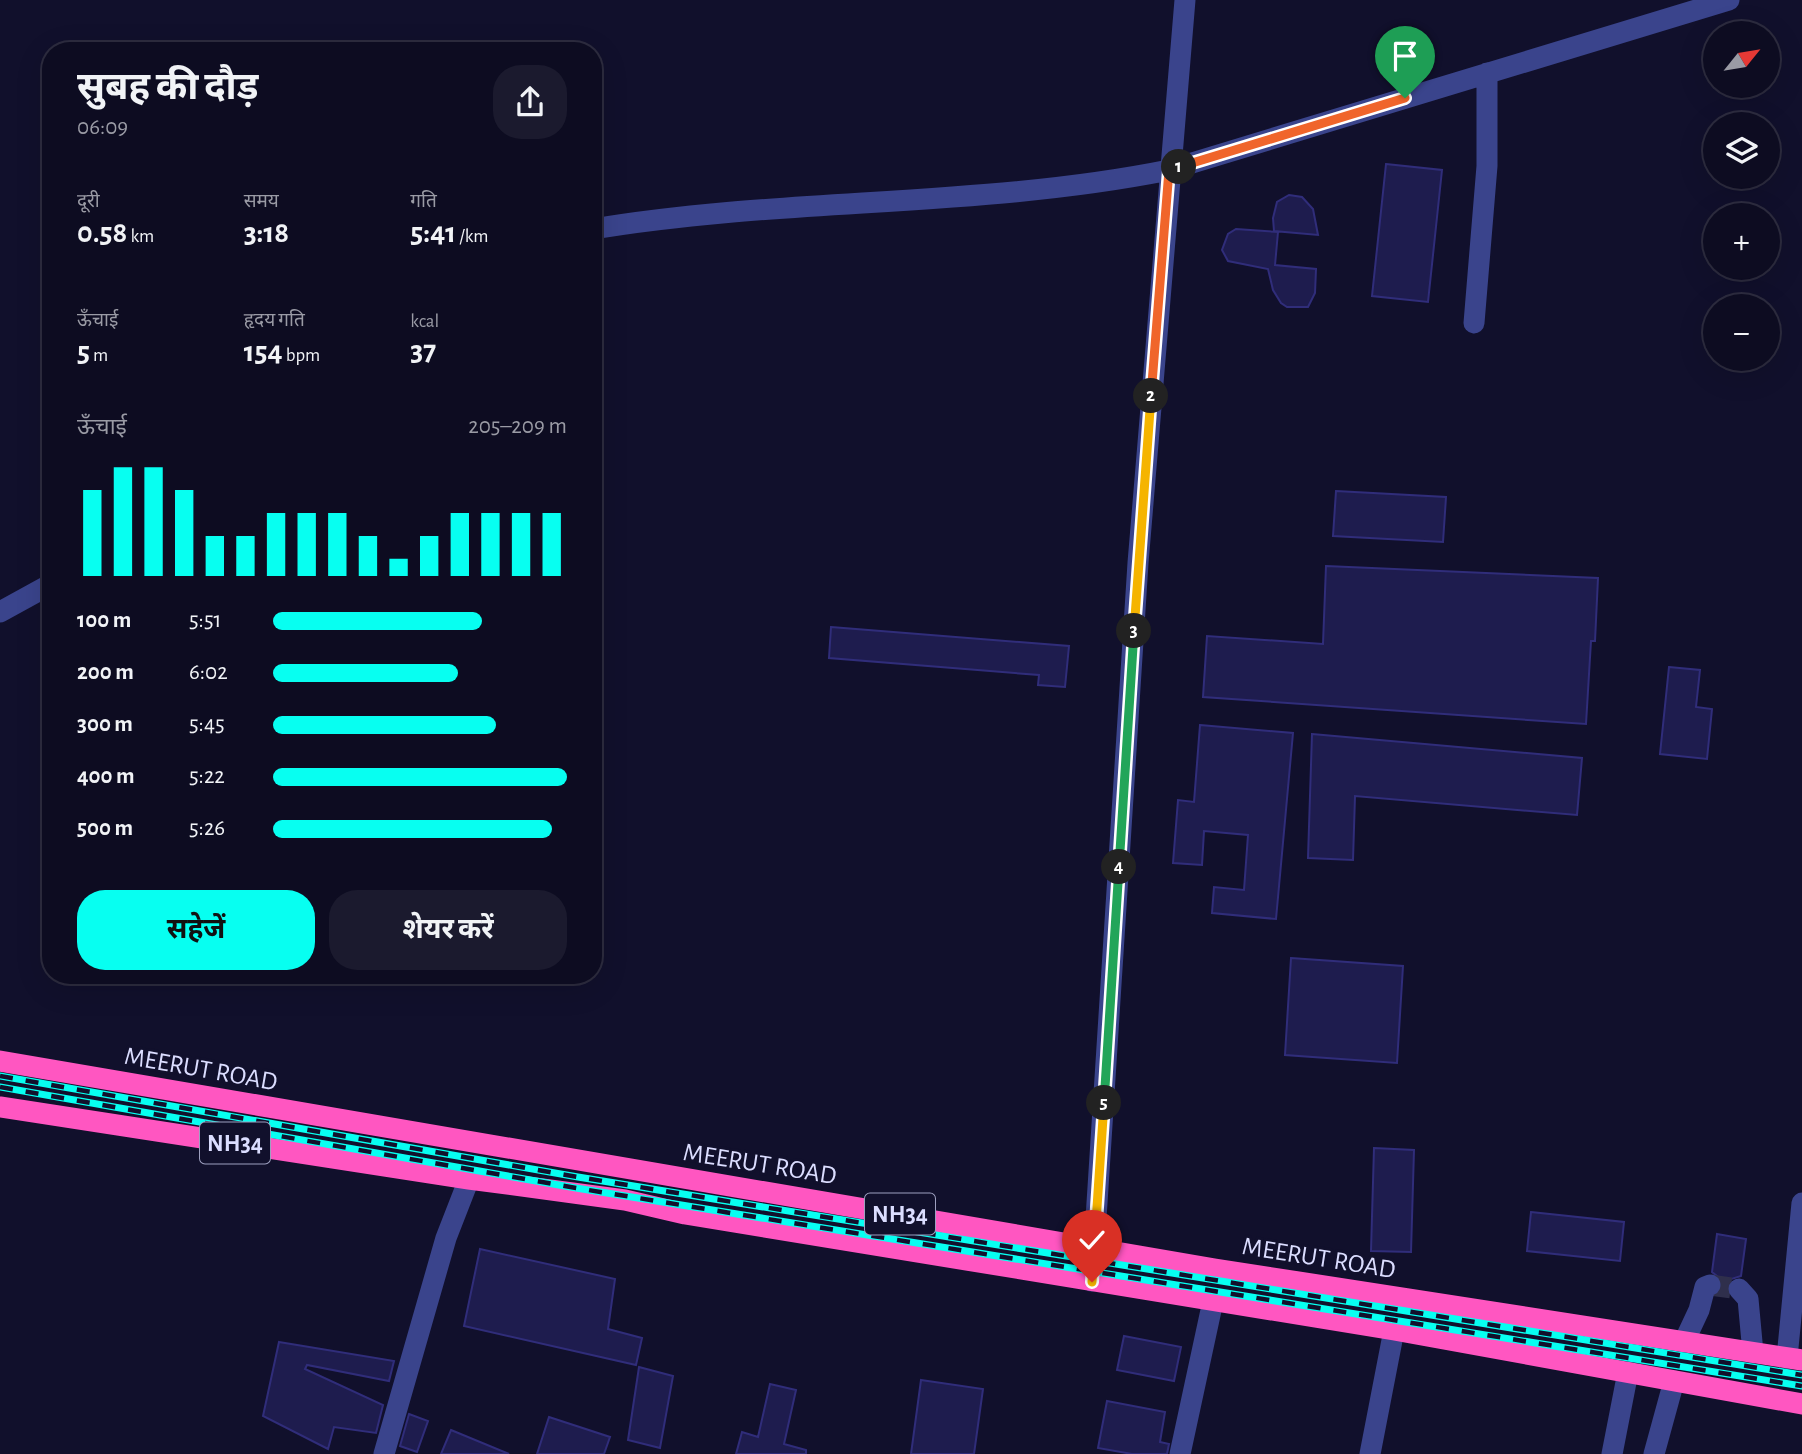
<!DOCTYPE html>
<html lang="hi">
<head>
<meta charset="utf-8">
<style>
  body { margin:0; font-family:"Alegreya Sans","Noto Sans Devanagari",sans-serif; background:#1b1a2e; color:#f1f3f6; height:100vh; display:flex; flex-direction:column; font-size:26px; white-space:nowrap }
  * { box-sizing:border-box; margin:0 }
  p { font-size:23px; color:#9a9ba5 }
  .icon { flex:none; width:38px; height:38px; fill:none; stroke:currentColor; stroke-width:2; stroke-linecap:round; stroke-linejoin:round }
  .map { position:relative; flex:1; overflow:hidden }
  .panel { position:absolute; left:42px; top:42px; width:560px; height:942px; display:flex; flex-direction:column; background:#0d0c21; border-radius:28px; box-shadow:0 7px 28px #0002,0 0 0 2px #2d2c3f }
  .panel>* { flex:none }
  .needle { width:46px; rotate:60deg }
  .buttons { position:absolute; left:1703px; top:21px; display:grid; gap:14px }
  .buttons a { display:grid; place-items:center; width:77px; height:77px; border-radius:50%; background:#0d0c21; box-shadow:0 7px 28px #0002,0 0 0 2px #2d2c3f; font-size:35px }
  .pin { position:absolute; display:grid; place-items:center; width:60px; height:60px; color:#fff; margin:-72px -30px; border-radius:50% 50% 50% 0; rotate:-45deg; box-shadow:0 0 7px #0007 }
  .pin .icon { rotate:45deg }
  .km { position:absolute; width:35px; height:35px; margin:-18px; border-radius:50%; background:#222; color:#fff; font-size:19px; line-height:35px; text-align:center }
  .round { display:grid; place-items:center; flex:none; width:74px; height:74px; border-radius:28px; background:#1b1a2e }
  .head { display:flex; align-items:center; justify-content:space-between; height:119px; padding:0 35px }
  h1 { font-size:38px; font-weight:700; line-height:52px }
  .stats { display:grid; grid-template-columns:repeat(3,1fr); gap:10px; height:119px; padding:7px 35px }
  .stats div { display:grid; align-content:center }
  .stats b { font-size:30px; font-weight:700 }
  .stats small { font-size:19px; font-weight:400 }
  .stats p { font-size:19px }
  .chart { height:196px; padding:14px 35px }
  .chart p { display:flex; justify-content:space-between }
  .chart svg { width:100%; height:126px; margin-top:7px; stroke:#07fff1; stroke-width:6 }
  .cta { display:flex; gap:14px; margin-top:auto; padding:14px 35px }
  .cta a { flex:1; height:80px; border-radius:28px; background:#07fff1; color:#111; font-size:28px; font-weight:700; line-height:80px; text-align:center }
  .cta a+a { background:#1b1a2e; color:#f1f3f6 }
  ul { padding:0 35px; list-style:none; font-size:23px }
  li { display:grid; grid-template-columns:112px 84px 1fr; align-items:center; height:52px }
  li i { height:18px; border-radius:9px; background:#07fff1 }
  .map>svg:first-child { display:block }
  .building { fill:#1e1c4e; stroke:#302d7a; stroke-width:2 }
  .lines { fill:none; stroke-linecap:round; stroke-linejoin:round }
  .minor-tunnel { stroke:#2f2f4c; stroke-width:21; stroke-dasharray:21 10; stroke-linecap:butt }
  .minor { stroke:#3a448c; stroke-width:21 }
  .highway { stroke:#ff56c1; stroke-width:21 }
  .rail-casing { stroke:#07fff1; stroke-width:7 }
  .rail { stroke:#11102c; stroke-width:4.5; stroke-dasharray:13; stroke-linecap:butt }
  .split-1-casing { stroke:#fff; stroke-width:14 }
  .split-2-casing { stroke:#fff; stroke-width:14 }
  .split-3-casing { stroke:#fff; stroke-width:14 }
  .split-4-casing { stroke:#fff; stroke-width:14 }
  .split-5-casing { stroke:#fff; stroke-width:14 }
  .split-6-casing { stroke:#fff; stroke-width:14 }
  .split-1 { stroke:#f0652b; stroke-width:9 }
  .split-2 { stroke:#f0652b; stroke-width:9 }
  .split-3 { stroke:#f5b400; stroke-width:9 }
  .split-4 { stroke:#22a559; stroke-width:9 }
  .split-5 { stroke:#22a559; stroke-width:9 }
  .split-6 { stroke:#f5b400; stroke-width:9 }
  .labels { text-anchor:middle; stroke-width:6; stroke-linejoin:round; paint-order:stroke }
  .shield { fill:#11102c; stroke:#9ea0c0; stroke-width:2 }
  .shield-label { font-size:24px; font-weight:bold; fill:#dbddff }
  .street-label { font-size:26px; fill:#dbddff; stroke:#11102c }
</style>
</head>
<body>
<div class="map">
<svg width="1802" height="1454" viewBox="0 0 1802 1454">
  <rect width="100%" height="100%" fill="#11102c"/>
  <path class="building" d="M1386,164L1442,170L1428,302L1372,296Z
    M1289,195L1302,197L1313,209L1318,235L1274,231L1273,218L1277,202Z
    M1236,229L1278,232L1275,265L1316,269L1315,293L1308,307H1287L1281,303L1273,290L1268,269L1228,261L1222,250L1228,234Z
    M1336,491L1446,497L1443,542L1333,536Z
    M1326,566L1598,578L1595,641H1591L1586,724L1203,697L1207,636L1323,644Z
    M831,627L1069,646L1065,687L1038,685L1039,675L829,658Z
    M1669,667L1700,670L1696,707L1712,709L1707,759L1660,754Z
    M1200,725L1293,733L1276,919L1212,913L1214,887L1244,890L1248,835L1204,831L1202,865L1173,863L1178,800L1194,802Z
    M1312,734L1582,758L1577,815L1355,796L1353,860L1308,858Z
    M1291,958L1403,966L1397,1063L1285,1055Z
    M1374,1148L1414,1150L1411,1252L1371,1251Z
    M1531,1212L1624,1222L1620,1261L1527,1251Z
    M1717,1234L1746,1239L1741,1276L1731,1279L1727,1284L1712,1272Z
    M480,1249L615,1279L608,1329L642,1338L636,1365L464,1326Z
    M1124,1336L1181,1347L1174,1381L1117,1370Z
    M279,1342L394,1361L389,1381L307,1365L305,1369L383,1405L376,1433L334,1427L328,1449L263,1416Z
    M639,1367L673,1376L660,1448L628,1440Z
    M921,1380L983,1389L974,1454H911Z
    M770,1384L796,1390L784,1444L806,1450V1454H736L742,1432L758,1437Z
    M1107,1401L1165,1412L1160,1442L1169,1444L1167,1454H1132L1098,1448Z
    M409,1414L428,1421L417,1452L400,1446Z
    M549,1417L610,1437L604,1454H537Z
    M451,1430L509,1454H441Z"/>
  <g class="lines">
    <path class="minor-tunnel" d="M1710,1285L1739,1289"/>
    <path class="minor" d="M593,229C784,197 980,208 1169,170L1729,0
      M1474,323L1487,166V73
      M0,612L51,584
      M1092,1281L1138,563L1185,0
      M1739,1289L1748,1299L1753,1353
      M1684,1342L1699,1310L1705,1287L1710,1285
      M1787,1358L1802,1203
      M384,1454L446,1238L469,1179
      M1180,1454L1213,1301
      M1370,1454L1394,1330
      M1612,1454L1628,1372
      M1654,1454L1674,1381"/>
    <path class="highway" d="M0,1061L1215,1269L1802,1360
      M0,1107L469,1179L625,1200L685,1214L1394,1330L1802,1404"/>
    <defs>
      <path id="rail" d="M0,1076L578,1177L1802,1375
        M0,1087L576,1188L1802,1386"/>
    </defs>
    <use href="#rail" class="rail-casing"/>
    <use href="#rail" class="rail"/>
  </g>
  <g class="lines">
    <defs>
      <path id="split-1" d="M1179,167L1405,98"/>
      <path id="split-2" d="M1151,396L1169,170L1179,167"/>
      <path id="split-3" d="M1134,631L1151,396"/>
      <path id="split-4" d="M1119,867L1134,631"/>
      <path id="split-5" d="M1104,1103L1119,867"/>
      <path id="split-6" d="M1092,1282L1104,1103"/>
    </defs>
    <use href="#split-1" class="split-1-casing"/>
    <use href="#split-2" class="split-2-casing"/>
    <use href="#split-3" class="split-3-casing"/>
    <use href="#split-4" class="split-4-casing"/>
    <use href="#split-5" class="split-5-casing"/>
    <use href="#split-6" class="split-6-casing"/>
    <use href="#split-1" class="split-1"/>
    <use href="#split-2" class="split-2"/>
    <use href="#split-3" class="split-3"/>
    <use href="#split-4" class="split-4"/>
    <use href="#split-5" class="split-5"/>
    <use href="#split-6" class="split-6"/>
  </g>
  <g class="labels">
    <g class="shield">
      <rect x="200" y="1122.5" width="70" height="41" rx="5"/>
      <rect x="865" y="1193.5" width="70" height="41" rx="5"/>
    </g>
    <g class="shield-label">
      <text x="235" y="1151">NH34</text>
      <text x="900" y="1222">NH34</text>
    </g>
    <g class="street-label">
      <text transform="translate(201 1068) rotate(10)" y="9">MEERUT ROAD</text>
      <text transform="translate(760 1163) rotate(9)" y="9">MEERUT ROAD</text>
      <text transform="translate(1319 1257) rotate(9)" y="9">MEERUT ROAD</text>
    </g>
  </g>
</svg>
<div class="buttons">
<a><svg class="needle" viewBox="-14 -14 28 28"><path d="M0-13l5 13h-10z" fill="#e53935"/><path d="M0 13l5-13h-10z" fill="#9a9ba5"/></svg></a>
<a><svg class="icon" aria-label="layers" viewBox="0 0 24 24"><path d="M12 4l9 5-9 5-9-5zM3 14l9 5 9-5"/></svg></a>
<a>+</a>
<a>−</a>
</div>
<div class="pin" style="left:1405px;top:98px;background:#1e9e55"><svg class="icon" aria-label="arrive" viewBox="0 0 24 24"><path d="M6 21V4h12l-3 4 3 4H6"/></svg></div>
<div class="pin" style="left:1092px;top:1282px;background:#d93025"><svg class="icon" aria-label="check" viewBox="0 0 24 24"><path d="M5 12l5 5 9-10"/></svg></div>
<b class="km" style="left:1179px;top:167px">1</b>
<b class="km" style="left:1151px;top:396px">2</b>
<b class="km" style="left:1134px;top:631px">3</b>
<b class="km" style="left:1119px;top:867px">4</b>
<b class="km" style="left:1104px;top:1103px">5</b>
<section class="panel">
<div class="head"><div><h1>सुबह की दौड़</h1><p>06:09</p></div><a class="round"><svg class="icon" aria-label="share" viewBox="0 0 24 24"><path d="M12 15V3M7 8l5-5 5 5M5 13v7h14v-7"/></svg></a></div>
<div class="stats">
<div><p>दूरी</p><b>0.58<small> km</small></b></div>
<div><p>समय</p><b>3:18</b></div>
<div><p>गति</p><b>5:41<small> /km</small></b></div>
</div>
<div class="stats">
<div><p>ऊँचाई</p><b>5<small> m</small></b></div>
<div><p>हृदय गति</p><b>154<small> bpm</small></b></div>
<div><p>kcal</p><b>37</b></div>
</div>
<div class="chart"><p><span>ऊँचाई</span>205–209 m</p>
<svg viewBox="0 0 160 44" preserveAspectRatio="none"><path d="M5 44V14M15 44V6M25 44V6M35 44V14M45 44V30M55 44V30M65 44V22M75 44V22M85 44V22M95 44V30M105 44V38M115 44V30M125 44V22M135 44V22M145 44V22M155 44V22"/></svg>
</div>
<ul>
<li><b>100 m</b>5:51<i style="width:71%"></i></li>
<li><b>200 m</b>6:02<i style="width:63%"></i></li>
<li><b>300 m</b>5:45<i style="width:76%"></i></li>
<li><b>400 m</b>5:22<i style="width:100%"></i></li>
<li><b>500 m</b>5:26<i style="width:95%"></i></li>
</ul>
<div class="cta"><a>सहेजें</a><a>शेयर करें</a></div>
</section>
</div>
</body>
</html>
